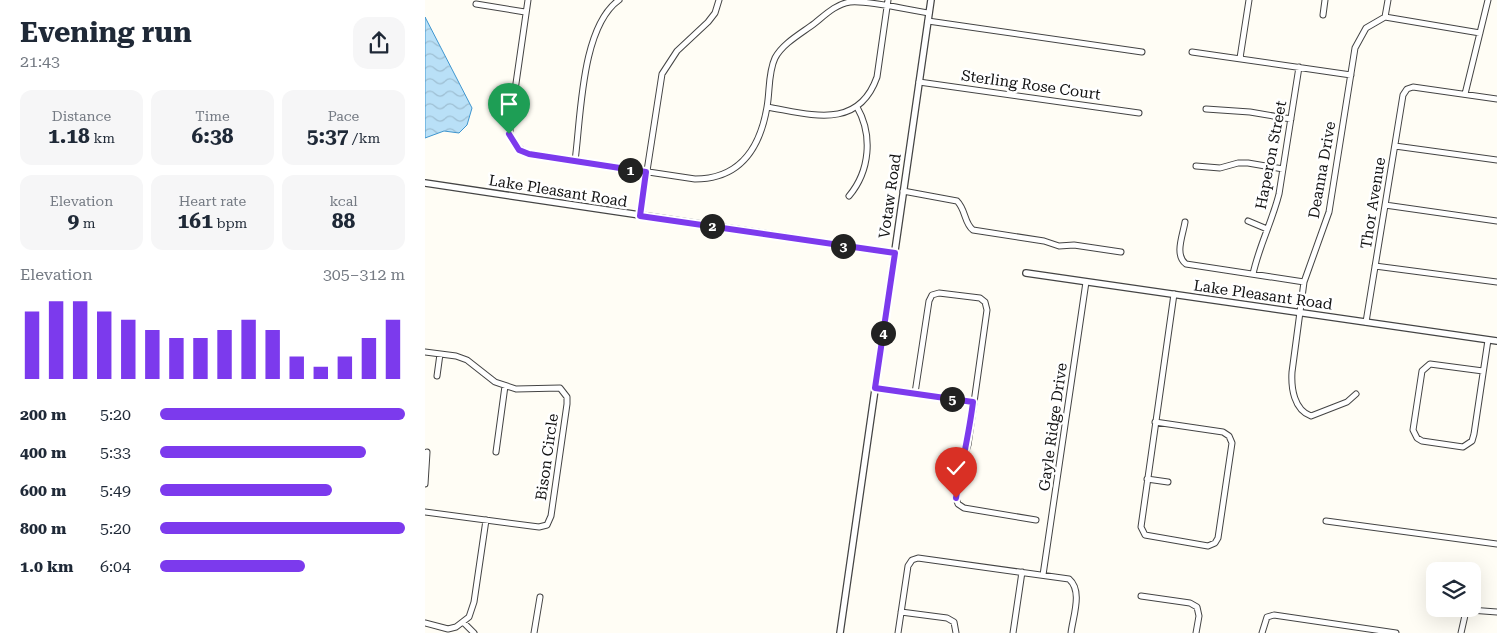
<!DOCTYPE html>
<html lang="en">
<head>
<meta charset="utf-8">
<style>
  body { margin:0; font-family:"Roboto Serif",serif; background:#f6f6f7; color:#1f2937; height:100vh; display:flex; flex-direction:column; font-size:19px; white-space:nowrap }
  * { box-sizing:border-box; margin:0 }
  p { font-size:16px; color:#747a83 }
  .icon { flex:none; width:28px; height:28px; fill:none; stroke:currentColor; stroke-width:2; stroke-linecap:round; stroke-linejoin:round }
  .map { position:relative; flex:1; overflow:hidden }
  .details { display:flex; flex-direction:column; background:#fff; width:425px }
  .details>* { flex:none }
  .buttons { position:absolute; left:1001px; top:562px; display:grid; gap:10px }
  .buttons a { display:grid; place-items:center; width:55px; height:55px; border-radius:10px; background:#fff; box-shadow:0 5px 20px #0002; font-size:25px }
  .pin { position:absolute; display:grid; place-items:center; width:42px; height:42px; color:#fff; margin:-51px -21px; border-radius:50% 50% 50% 0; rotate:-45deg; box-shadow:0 0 5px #0007 }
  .pin .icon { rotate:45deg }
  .km { position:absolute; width:25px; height:25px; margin:-12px; border-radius:50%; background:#222; color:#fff; font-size:14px; line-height:25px; text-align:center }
  .round { display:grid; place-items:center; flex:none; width:52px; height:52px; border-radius:15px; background:#f6f6f7 }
  .head { display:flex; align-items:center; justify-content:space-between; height:85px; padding:0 20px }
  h1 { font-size:28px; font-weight:700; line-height:38px }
  .metrics { display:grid; grid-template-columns:repeat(3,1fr); gap:8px; height:85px; padding:5px 20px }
  .metrics div { display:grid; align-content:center; border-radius:12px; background:#f6f6f7; text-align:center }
  .metrics b { font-size:21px; font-weight:700 }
  .metrics small { font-size:14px; font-weight:400 }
  .metrics p { font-size:14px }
  .chart { height:140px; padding:10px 20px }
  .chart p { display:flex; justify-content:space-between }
  .chart svg { width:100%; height:90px; margin-top:5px; stroke:#7c3aed; stroke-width:6 }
  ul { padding:0 20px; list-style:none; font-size:16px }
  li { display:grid; grid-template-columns:80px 60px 1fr; align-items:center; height:38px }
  li i { height:12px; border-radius:6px; background:#7c3aed }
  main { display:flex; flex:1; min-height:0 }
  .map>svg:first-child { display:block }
  .water { fill:url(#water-waves); stroke:#3f96cf }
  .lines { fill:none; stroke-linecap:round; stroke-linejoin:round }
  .minor-casing { stroke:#444; stroke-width:7 }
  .tertiary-casing { stroke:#444; stroke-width:8 }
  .minor { stroke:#fff; stroke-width:5 }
  .tertiary { stroke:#fff; stroke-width:5.5 }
  .route-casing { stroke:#fff; stroke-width:10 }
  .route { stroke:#7c3aed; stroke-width:6 }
  .labels { text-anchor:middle; stroke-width:5; stroke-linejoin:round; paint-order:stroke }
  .street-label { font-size:15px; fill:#111; stroke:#fff }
</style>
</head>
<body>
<main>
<section class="details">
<div class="head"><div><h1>Evening run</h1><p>21:43</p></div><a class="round"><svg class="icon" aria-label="share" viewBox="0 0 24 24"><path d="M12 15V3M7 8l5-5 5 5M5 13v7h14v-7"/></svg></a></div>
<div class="metrics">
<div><p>Distance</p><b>1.18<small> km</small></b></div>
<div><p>Time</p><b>6:38</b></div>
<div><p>Pace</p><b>5:37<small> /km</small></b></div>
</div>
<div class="metrics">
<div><p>Elevation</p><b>9<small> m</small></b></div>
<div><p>Heart rate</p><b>161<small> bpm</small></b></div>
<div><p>kcal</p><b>88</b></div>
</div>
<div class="chart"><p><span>Elevation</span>305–312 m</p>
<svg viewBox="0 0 160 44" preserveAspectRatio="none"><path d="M5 44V11M15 44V6M25 44V6M35 44V11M45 44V15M55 44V20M65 44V24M75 44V24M85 44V20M95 44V15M105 44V20M115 44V33M125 44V38M135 44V33M145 44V24M155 44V15"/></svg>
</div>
<ul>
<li><b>200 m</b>5:20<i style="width:100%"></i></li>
<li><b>400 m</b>5:33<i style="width:84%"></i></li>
<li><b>600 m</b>5:49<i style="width:70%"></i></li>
<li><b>800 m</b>5:20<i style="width:100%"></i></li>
<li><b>1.0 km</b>6:04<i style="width:59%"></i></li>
</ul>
</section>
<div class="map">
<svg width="1072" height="633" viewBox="0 0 1072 633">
  <defs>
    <pattern id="water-waves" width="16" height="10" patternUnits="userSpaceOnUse" patternTransform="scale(1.25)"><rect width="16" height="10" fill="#b9e0f7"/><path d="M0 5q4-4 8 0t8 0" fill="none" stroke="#9ebfd3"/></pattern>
  </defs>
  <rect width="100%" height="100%" fill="#fffdf5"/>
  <path class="water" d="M0,17L47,108L42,125L34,133L19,131L0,138Z"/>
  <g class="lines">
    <defs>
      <path id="minor" d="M103,0L85,125C84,140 91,148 104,154L270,179C315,179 335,148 342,107C345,91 343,73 350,58C358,43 377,33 390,23C400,15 411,4 425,2C445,0 482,10 504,13
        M51,4L100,12
        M898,15L900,0
        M960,17L1055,33
        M960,17L963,0
        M503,21L717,52
        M767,52L926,75
        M815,58L824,0
        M494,82L714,113
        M1040,94L1063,0
        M342,107C385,114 433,131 452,77L463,0
        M781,109L825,112L866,119
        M970,146L1072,160
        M150,161C156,117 156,27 194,0
        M771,166L795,168L813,163H823L858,169
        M478,191L532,201C541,210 539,223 548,230L619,241L634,246L649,245L696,252
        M424,196C445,171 448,135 432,107
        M960,205L1072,221
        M215,216L237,74L252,51L283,22L290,13L294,0
        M823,221L842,229
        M760,222C758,235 749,255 761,264L879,282
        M950,266L1072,282
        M828,274C834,246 847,222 854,194L874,67
        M941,322L978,95L982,89L988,87L1072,99
        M0,352L31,356L42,360L70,382L91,389L135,388L142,397V404L126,516L122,525L114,527L0,512
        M1058,371L1005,364L997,371L988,430L992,438L997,441L1038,447L1047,441L1049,434L1063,340
        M12,376L15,354
        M450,388L548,402
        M490,393L504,301L507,295L514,293L555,298L560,302L562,310L543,445L537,463L531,498L533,504L539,508L611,520
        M931,394L922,402L886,416C869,410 866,388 867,372L879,282L904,212L930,48L941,28L960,17
        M730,422L798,432L804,436L807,443L793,538L790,543L783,546L720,535L716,527L749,294
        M71,452L80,386
        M722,479L743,482
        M0,484L2,452
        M901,521L1072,544
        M618,575L661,282
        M716,596L765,603L772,607L774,616L771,633
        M476,612L522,618L529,622L531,633
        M38,622L49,633
        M0,623L23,629L31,627L44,617L49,602L61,520
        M109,633L115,597
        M473,633L483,566L487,560L493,558L644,579C658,591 648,616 646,633
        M588,633L597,572
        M837,633L842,617L849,615L971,633
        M1036,633L1041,611L1045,610L1072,612"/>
      <path id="tertiary" d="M0,183L470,253
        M601,273L1072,341
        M415,633L506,0"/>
    </defs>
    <use href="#minor" class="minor-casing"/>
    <use href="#tertiary" class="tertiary-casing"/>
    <use href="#minor" class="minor"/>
    <use href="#tertiary" class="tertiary"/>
  </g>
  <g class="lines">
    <defs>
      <path id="route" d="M84,134L94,150L104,154L221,172L215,216L470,253L450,388L548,402C544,435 536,466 531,498"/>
    </defs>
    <use href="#route" class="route-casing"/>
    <use href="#route" class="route"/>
  </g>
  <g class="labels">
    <g class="street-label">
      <text transform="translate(606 85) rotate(8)" y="5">Sterling Rose Court</text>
      <text transform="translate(846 155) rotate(-79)" y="5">Haperon Street</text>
      <text transform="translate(897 170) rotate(-80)" y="5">Deanna Drive</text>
      <text transform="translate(133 191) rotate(9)" y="5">Lake Pleasant Road</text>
      <text transform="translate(465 196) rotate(-82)" y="5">Votaw Road</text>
      <text transform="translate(948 203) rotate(-81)" y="5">Thor Avenue</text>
      <text transform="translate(838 295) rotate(8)" y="5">Lake Pleasant Road</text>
      <text transform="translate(628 427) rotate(-82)" y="5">Gayle Ridge Drive</text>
      <text transform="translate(122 457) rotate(-82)" y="5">Bison Circle</text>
    </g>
  </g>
</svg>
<div class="buttons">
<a><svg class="icon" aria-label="layers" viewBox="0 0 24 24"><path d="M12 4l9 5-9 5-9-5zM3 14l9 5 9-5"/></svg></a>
</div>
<div class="pin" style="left:84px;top:134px;background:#1e9e55"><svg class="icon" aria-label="arrive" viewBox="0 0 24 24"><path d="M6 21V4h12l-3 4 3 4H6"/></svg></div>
<div class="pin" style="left:531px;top:498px;background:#d93025"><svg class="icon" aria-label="check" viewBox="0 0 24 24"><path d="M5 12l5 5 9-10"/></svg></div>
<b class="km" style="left:205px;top:170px">1</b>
<b class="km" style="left:287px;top:226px">2</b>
<b class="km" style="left:418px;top:246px">3</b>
<b class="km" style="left:458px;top:333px">4</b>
<b class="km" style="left:527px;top:399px">5</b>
</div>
</main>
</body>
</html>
